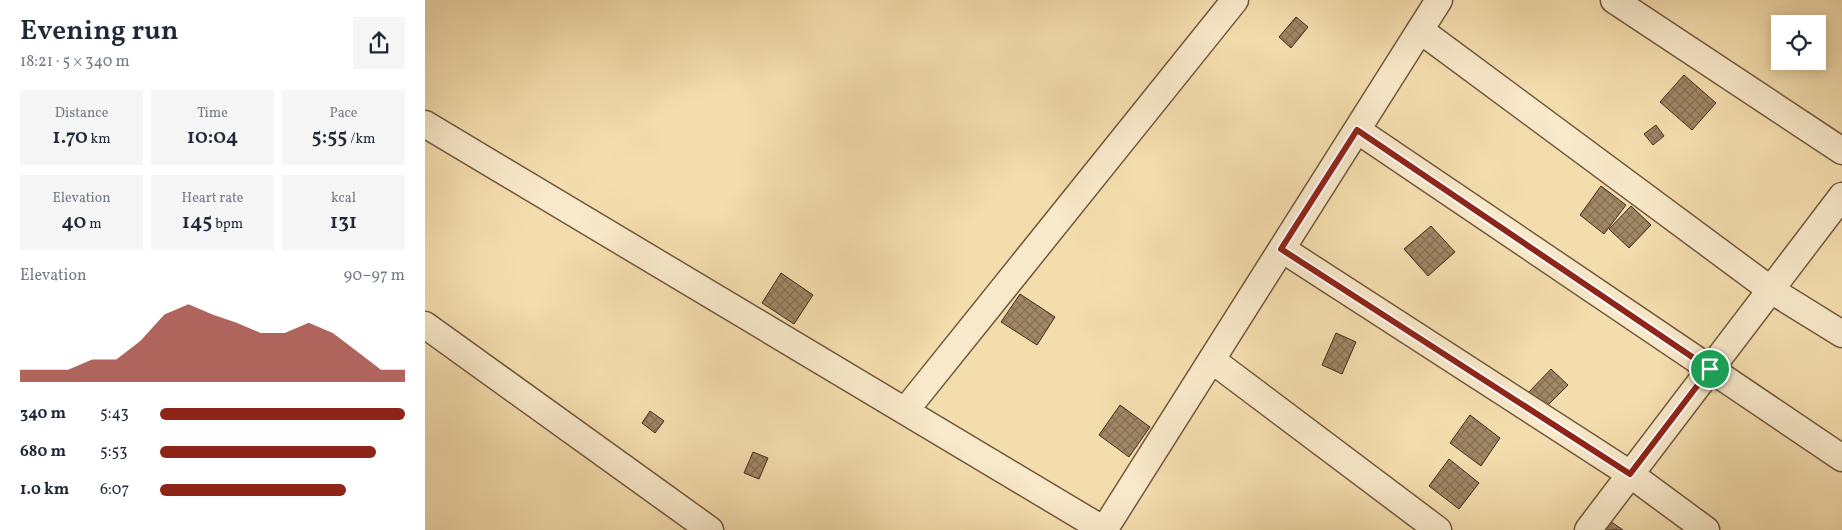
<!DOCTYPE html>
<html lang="en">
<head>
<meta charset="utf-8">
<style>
  body { margin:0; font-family:Vollkorn,serif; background:#f6f6f7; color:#1f2937; height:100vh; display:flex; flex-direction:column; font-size:19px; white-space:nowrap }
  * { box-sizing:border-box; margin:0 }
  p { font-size:16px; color:#747a83 }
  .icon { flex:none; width:28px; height:28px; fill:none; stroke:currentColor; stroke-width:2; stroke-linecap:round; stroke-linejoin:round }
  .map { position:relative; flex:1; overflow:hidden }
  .panel { display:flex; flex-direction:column; background:#fff; width:425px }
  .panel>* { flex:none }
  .controls { position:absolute; left:1346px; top:15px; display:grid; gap:10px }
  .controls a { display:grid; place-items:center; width:55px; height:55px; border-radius:0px; background:#fff; box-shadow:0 2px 12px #0003; font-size:25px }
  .pin { position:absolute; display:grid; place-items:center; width:42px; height:42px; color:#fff; margin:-21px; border:2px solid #fff; border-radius:50%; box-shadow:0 1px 5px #0007 }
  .round { display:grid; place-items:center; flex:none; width:52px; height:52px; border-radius:0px; background:#f6f6f7 }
  .overview { display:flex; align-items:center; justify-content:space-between; height:85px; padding:0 20px }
  h1 { font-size:28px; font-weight:600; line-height:38px }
  .metrics { display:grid; grid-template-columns:repeat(3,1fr); gap:8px; height:85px; padding:5px 20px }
  .metrics div { display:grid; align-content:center; border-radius:0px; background:#f6f6f7; text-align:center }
  .metrics b { font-size:21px; font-weight:600 }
  .metrics small { font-size:14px; font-weight:400 }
  .metrics p { font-size:14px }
  .chart { height:140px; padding:10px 20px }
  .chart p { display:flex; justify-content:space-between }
  .chart svg { width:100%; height:90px; margin-top:5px; fill:#8f2418; opacity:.7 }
  ul { padding:0 20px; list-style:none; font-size:16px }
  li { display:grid; grid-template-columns:80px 60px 1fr; align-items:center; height:38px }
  li i { height:12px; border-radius:6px; background:#8f2418 }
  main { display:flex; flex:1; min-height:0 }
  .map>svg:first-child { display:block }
  .building { fill:url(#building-cross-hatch); stroke:#462a18 }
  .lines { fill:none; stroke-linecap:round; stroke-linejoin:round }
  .minor-casing { stroke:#72573d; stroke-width:29 }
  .minor { stroke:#f8e9ca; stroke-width:26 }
  .route-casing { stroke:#fff; stroke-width:10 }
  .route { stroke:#8f2418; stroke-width:6 }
</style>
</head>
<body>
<main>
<section class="panel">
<div class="overview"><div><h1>Evening run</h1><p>18:21 · 5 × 340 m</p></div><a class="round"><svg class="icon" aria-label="share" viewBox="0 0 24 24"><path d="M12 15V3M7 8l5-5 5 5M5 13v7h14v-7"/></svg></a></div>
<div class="metrics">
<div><p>Distance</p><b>1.70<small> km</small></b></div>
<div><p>Time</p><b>10:04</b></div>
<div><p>Pace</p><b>5:55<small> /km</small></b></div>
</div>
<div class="metrics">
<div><p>Elevation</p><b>40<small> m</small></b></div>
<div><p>Heart rate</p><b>145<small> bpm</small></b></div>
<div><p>kcal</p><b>131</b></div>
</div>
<div class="chart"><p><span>Elevation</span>90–97 m</p>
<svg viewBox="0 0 160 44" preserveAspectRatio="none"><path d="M0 44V38L10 38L20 38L30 33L40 33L50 24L60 11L70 6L80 11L90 15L100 20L110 20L120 15L130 20L140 29L150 38L160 38V44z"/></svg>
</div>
<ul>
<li><b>340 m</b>5:43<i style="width:100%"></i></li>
<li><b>680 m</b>5:53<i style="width:88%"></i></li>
<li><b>1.0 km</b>6:07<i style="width:76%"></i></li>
</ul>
</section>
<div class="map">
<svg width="1417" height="530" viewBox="0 0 1417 530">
  <defs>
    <pattern id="building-cross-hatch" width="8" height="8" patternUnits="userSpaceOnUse" patternTransform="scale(1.25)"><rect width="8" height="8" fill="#a08765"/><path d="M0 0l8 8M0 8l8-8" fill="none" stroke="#846f52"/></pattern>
  </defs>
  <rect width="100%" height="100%" fill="#f4ddad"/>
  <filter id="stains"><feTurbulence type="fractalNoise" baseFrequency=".004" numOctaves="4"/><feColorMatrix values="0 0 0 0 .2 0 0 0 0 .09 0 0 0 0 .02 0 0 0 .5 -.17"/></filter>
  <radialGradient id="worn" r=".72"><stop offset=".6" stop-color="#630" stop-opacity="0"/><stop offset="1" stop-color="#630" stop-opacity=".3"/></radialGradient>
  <path class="building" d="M871,17L883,27L866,48L854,37Z
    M1259,75L1291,103L1267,130L1235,102Z
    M1231,125L1239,136L1228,145L1219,134Z
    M1176,186L1201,205L1179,234L1155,215Z
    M1206,206L1226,225L1204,248L1184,229Z
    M1006,226L1030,252L1003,276L979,249Z
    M356,273L388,295L369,324L337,303Z
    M595,294L630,317L612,345L576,322Z
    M911,333L931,342L917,374L897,365Z
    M1126,369L1143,385L1119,409L1103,393Z
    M695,405L725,427L704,457L674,435Z
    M225,411L239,421L230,433L217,423Z
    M1045,415L1075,438L1056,466L1025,443Z
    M328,452L343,458L334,479L319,473Z
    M1024,459L1054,483L1034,509L1004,486Z
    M1185,521L1198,530H1179Z"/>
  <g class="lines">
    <defs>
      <path id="minor" d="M1189,0L1417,151
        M995,30L1346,290L1417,334
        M0,124L679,530
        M932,130L1417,458
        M857,249L1205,474L1281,530
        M0,325L285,530
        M787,360L1013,530
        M480,411L810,0
        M679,530L1014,0
        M1163,530L1417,196"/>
    </defs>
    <use href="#minor" class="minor-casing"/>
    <use href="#minor" class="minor"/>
  </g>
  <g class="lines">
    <defs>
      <path id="route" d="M932,130L1285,369L1205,474L856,249Z"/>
    </defs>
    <use href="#route" class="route-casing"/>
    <use href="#route" class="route"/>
  </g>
  <rect width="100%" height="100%" filter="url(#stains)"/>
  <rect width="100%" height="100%" fill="url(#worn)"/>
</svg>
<div class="controls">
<a><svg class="icon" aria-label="locate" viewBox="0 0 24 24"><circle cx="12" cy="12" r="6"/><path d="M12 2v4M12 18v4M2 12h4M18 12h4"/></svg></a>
</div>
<div class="pin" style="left:1285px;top:369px;background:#1e9e55"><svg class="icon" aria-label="arrive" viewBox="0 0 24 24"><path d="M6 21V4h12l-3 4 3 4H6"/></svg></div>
</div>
</main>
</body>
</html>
